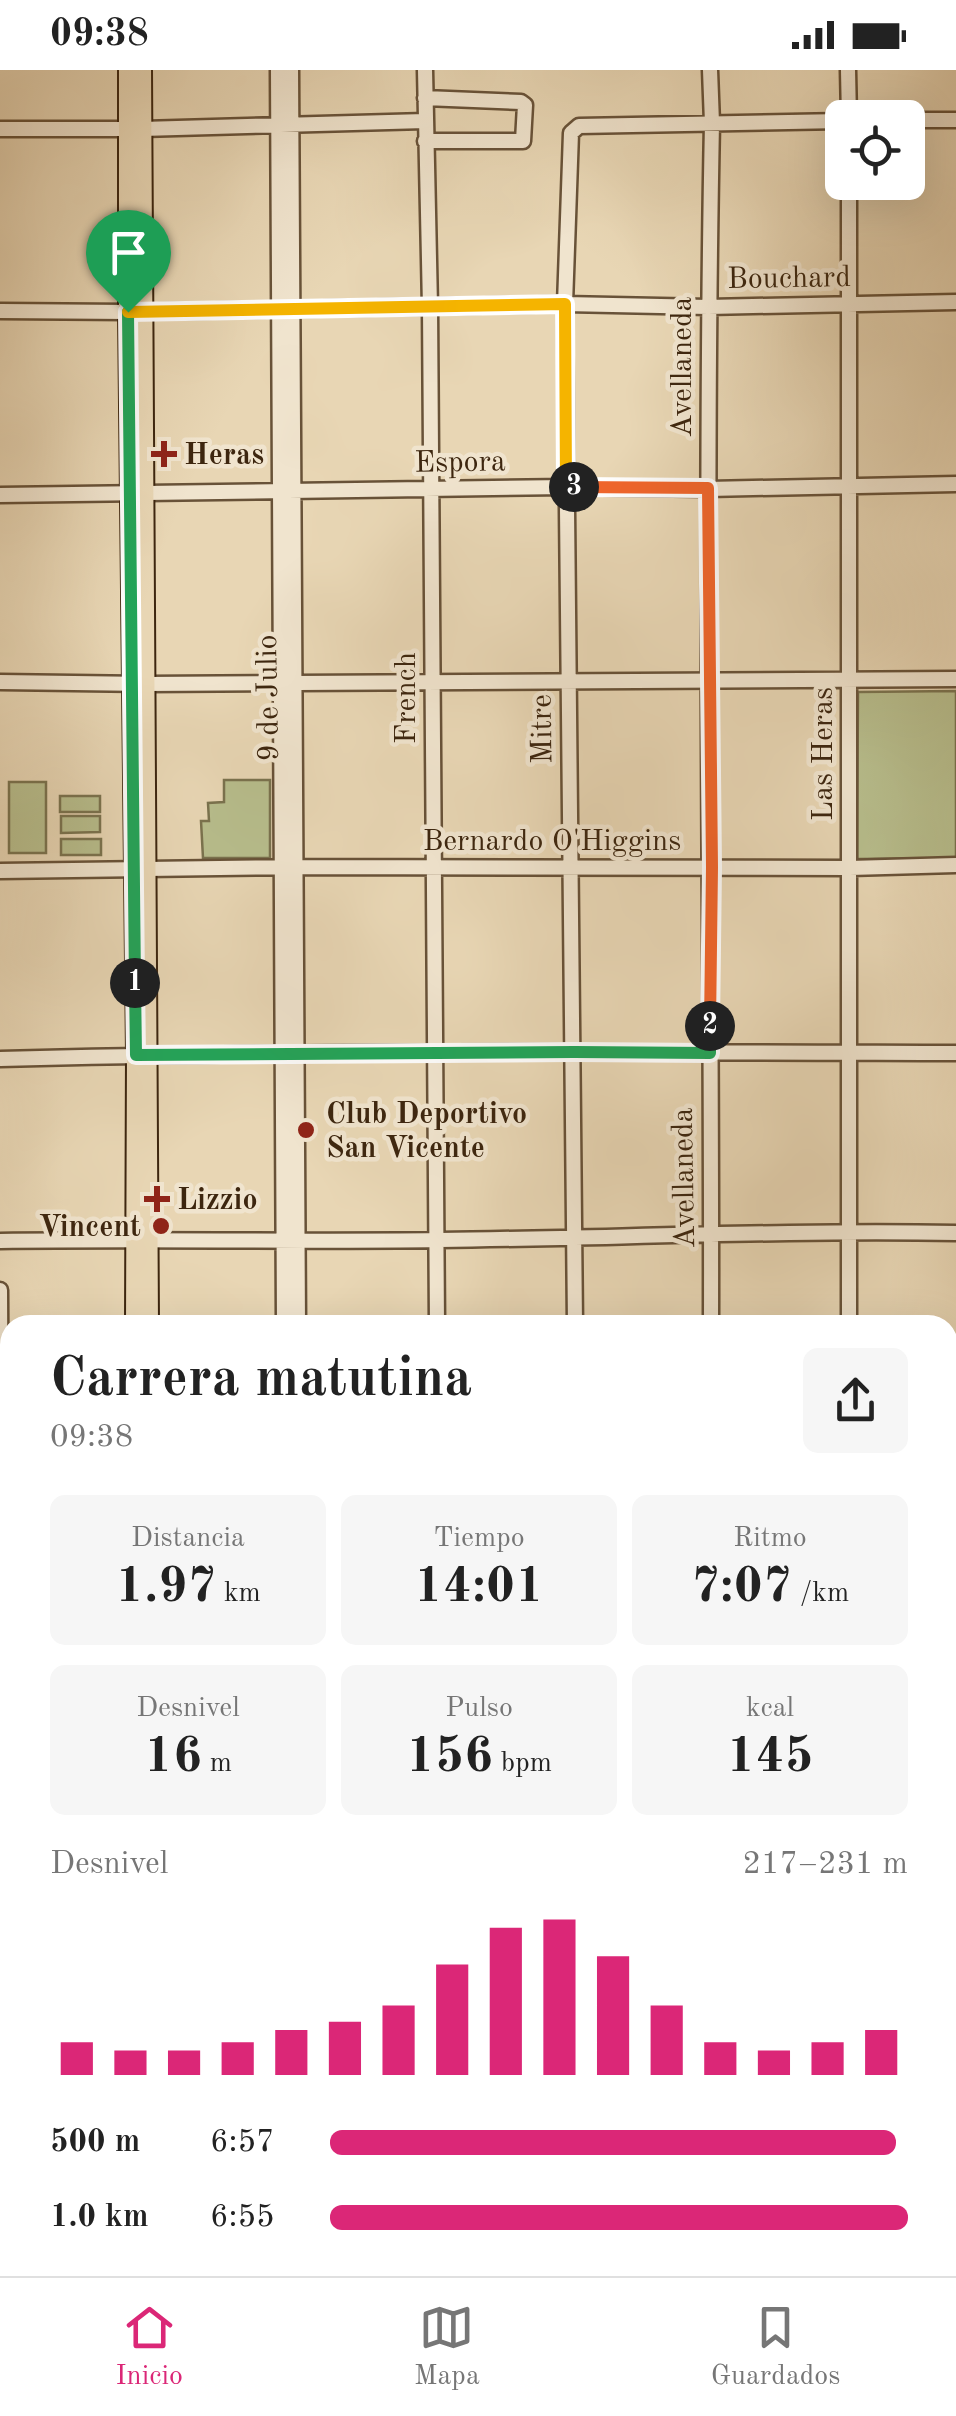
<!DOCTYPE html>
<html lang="es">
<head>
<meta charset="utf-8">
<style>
  body { margin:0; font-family:"Old Standard TT",serif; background:#f6f6f6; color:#222; height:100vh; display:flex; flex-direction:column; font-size:38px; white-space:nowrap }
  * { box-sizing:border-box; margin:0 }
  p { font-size:32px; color:#767676 }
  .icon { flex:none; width:55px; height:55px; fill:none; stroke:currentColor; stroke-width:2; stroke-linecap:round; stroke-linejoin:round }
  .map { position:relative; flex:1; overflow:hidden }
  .drawer { position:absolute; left:0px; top:1245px; width:958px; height:962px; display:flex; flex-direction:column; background:#fff; border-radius:30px 30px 0 0; box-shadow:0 10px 40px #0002 }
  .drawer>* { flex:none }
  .buttons { position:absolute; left:825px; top:30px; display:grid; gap:20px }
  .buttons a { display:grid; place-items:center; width:100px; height:100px; border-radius:15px; background:#fff; box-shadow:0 10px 40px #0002; font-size:50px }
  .pin { position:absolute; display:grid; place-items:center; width:85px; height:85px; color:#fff; margin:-102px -42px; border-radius:50% 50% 50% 0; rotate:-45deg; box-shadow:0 0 10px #0007 }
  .pin .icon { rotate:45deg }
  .km { position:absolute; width:50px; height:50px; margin:-25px; border-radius:50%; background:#222; color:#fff; font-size:28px; line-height:50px; text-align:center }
  .round { display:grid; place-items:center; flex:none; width:105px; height:105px; border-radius:15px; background:#f6f6f6 }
  .headline { display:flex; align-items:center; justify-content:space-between; height:170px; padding:0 50px }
  h1 { font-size:55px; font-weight:700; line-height:75px }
  .stats { display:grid; grid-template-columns:repeat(3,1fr); gap:15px; height:170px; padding:10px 50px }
  .stats div { display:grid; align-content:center; border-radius:15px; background:#f6f6f6; text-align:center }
  .stats b { font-size:50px; font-weight:700 }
  .stats small { font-size:28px; font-weight:400 }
  .stats p { font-size:28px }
  .chart { height:280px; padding:20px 50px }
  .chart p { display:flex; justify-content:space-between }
  .chart svg { width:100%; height:180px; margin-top:10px; stroke:#db2777; stroke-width:6 }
  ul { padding:0 50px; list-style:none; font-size:32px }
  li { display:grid; grid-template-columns:160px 120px 1fr; align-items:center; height:75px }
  li i { height:25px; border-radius:12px; background:#db2777 }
  .status { display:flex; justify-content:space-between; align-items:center; height:70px; padding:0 50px; background:#fff; direction:ltr }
  .status svg { height:28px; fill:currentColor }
  .dock { display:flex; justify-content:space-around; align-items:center; height:140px; border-top:2px solid #e0e0e0; background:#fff; font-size:28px; color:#767676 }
  .dock a { display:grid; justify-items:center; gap:5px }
  .dock .selected { color:#db2777 }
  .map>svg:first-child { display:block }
  .green { fill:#b7bd8c; stroke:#7a724e; stroke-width:2.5 }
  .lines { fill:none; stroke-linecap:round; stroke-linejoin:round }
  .minor-casing { stroke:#685238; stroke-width:19 }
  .major-casing { stroke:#3d260f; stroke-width:22 }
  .minor { stroke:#f0e4ce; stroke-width:14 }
  .major { stroke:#e8d6b4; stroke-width:18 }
  .split-1-casing { stroke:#fff; stroke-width:20 }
  .split-2-casing { stroke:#fff; stroke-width:20 }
  .split-3-casing { stroke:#fff; stroke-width:20 }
  .split-4-casing { stroke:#fff; stroke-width:20 }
  .split-1 { stroke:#22a559; stroke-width:12 }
  .split-2 { stroke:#22a559; stroke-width:12 }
  .split-3 { stroke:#f0652b; stroke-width:12 }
  .split-4 { stroke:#f5b400; stroke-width:12 }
  .poi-dot { fill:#8f2418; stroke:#f0e4ce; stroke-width:4 }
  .labels { text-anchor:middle; stroke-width:9; stroke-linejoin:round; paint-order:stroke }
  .street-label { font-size:30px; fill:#3d260f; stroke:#f0e4ce }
  .poi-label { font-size:30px; font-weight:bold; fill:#3d260f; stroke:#f0e4ce; text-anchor:start }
</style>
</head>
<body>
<div class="status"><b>09:38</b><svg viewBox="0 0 49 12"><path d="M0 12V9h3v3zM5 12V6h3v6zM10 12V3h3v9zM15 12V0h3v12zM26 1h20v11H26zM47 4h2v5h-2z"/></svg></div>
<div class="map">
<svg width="956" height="2206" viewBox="0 0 956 2206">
  <rect width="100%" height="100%" fill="#e8d6b4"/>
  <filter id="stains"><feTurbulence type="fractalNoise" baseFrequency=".002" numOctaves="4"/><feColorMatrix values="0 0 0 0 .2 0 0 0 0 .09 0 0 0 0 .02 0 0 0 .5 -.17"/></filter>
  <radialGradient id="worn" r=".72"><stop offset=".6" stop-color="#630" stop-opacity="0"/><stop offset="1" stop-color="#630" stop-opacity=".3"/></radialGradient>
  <path class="green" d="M956,621V788L857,789L858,622Z
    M224,710H270V788H203L201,751H209L208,733L224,732Z
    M9,712H46V783H9Z
    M60,726H100V742H60Z
    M61,746H100V762L61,763Z
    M61,769H101V785H61Z
    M948,1941H956V2110L948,2109Z"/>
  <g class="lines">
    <defs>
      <path id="minor" d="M278,0L284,1255
        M291,0L298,1255
        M425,0L430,237L437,1255
        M710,0L712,53C704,453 712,854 711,1255
        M848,0L849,48
        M425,28L521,32L525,35L523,71H425
        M908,50H956
        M0,59H142L425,51
        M849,112V1255
        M0,241L128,242L565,234L708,237L956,232
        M0,425L566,417L708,419L956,414
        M0,612L147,614L956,609
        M0,801L296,797L850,798L956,795
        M0,989C319,980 637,982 956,983
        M0,1171C147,1169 293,1172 440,1170C612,1168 784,1160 956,1163
        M0,1220L5,2206
        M575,1255L565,234L571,63L579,56L842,51
        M948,1557H956
        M948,1744H956
        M948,1934H956
        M948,2119L956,2118
        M299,2198V2206
        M589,2198V2206
        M714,2198V2206
        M908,2206L944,2198"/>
      <path id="major" d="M128,0V242L136,985L135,1255
        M142,0L149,1255
        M948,1355H956
        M0,1364H10
        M948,1369L956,1368
        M139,2198V2206
        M153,2206V2198"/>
    </defs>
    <use href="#minor" class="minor-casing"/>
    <use href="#major" class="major-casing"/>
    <use href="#minor" class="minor"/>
    <use href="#major" class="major"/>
  </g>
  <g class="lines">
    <defs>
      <path id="split-1" d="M128,242L135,913"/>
      <path id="split-2" d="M135,913L136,985L574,982L710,983V956"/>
      <path id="split-3" d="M574,417L708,418L712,797L710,956"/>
      <path id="split-4" d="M128,242L565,234L566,417H574"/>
    </defs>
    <use href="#split-1" class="split-1-casing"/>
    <use href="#split-2" class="split-2-casing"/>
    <use href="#split-3" class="split-3-casing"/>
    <use href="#split-4" class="split-4-casing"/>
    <use href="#split-1" class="split-1"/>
    <use href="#split-2" class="split-2"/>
    <use href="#split-3" class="split-3"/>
    <use href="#split-4" class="split-4"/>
  </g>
  <g class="poi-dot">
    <path d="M159 369h10v10h10v10h-10v10h-10v-10h-10v-10h10z"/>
    <circle cx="306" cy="1060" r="10"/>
    <path d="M152 1114h10v10h10v10h-10v10h-10v-10h-10v-10h10z"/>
    <circle cx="161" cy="1156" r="10"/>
  </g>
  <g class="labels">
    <g class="street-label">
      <text transform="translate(789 207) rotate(-1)" y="10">Bouchard</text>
      <text transform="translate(681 297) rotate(-90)" y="10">Avellaneda</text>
      <text transform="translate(460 391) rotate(-1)" y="10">Espora</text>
      <text transform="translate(267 628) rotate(-91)" y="10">9 de Julio</text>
      <text transform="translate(405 628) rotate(-90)" y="10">French</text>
      <text transform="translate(541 659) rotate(-91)" y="10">Mitre</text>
      <text transform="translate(822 684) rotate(-90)" y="10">Las Heras</text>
      <text x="552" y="780">Bernardo O'Higgins</text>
      <text transform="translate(683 1108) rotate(-91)" y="10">Avellaneda</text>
    </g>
    <g class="poi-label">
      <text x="184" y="394">Heras</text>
      <text x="326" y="1053">Club Deportivo<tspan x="326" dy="34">San Vicente</tspan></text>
      <text x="177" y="1139">Lizzio</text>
      <text x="141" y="1166" text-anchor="end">Vincent</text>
    </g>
  </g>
  <rect width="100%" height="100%" filter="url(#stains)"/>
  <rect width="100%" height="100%" fill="url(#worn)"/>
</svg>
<div class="buttons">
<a><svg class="icon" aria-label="locate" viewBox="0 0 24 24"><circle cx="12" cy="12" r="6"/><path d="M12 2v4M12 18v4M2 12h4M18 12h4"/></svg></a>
</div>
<div class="pin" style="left:128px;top:242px;background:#1e9e55"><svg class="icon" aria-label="arrive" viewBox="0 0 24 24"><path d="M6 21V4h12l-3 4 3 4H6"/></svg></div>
<b class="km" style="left:135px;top:913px">1</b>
<b class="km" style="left:710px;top:956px">2</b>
<b class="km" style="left:574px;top:417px">3</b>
<section class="drawer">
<div class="headline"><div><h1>Carrera matutina</h1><p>09:38</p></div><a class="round"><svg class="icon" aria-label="share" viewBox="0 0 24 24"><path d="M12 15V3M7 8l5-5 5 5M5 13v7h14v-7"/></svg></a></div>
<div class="stats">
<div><p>Distancia</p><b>1.97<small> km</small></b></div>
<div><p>Tiempo</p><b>14:01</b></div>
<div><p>Ritmo</p><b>7:07<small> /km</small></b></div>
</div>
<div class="stats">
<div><p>Desnivel</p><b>16<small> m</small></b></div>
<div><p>Pulso</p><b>156<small> bpm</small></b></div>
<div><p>kcal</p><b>145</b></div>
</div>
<div class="chart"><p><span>Desnivel</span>217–231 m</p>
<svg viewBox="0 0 160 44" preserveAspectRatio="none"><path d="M5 44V36M15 44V38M25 44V38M35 44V36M45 44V33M55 44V31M65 44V27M75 44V17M85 44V8M95 44V6M105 44V15M115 44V27M125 44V36M135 44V38M145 44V36M155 44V33"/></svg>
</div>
<ul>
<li><b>500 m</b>6:57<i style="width:98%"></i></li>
<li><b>1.0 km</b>6:55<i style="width:100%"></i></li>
</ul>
</section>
</div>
<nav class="dock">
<a class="selected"><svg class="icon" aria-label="home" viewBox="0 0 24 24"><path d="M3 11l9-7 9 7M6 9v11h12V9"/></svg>Inicio</a>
<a><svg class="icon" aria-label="map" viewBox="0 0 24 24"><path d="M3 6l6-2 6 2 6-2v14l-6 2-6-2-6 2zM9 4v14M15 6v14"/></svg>Mapa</a>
<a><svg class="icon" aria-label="saved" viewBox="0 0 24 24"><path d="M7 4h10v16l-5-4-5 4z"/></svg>Guardados</a>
</nav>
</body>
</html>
